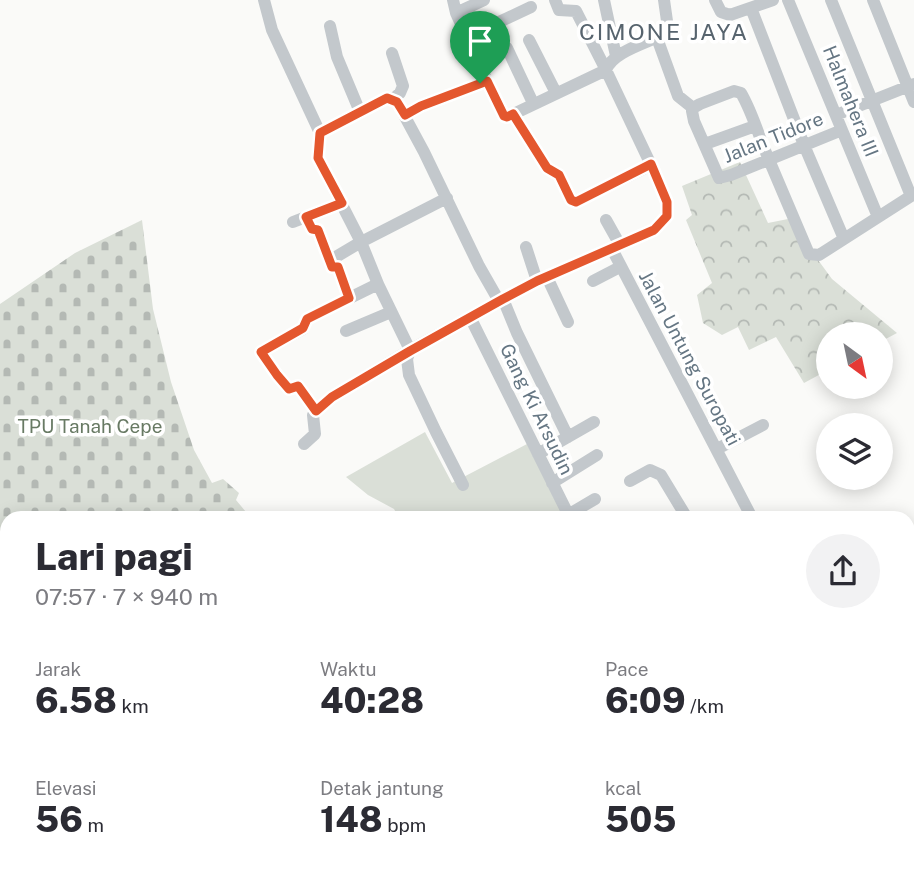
<!DOCTYPE html>
<html lang="id">
<head>
<meta charset="utf-8">
<style>
  body { margin:0; font-family:"Public Sans",sans-serif; background:#f2f2f3; color:#2b2b33; height:100vh; display:flex; flex-direction:column; font-size:26px; white-space:nowrap }
  * { box-sizing:border-box; margin:0 }
  p { font-size:23px; color:#7c7c81 }
  .icon { flex:none; width:38px; height:38px; fill:none; stroke:currentColor; stroke-width:2; stroke-linecap:round; stroke-linejoin:round }
  .map { position:relative; flex:1; overflow:hidden }
  .sheet { position:absolute; left:0px; top:511px; width:915px; height:371px; display:flex; flex-direction:column; background:#fff; border-radius:21px 21px 0 0; box-shadow:0 4px 18px #0003 }
  .sheet>* { flex:none }
  .needle { width:46px; rotate:147deg }
  .tools { position:absolute; left:816px; top:322px; display:grid; gap:14px }
  .tools a { display:grid; place-items:center; width:77px; height:77px; border-radius:50%; background:#fff; box-shadow:0 4px 18px #0003; font-size:35px }
  .pin { position:absolute; display:grid; place-items:center; width:60px; height:60px; color:#fff; margin:-72px -30px; border-radius:50% 50% 50% 0; rotate:-45deg; box-shadow:0 0 7px #0007 }
  .pin .icon { rotate:45deg }
  .round { display:grid; place-items:center; flex:none; width:74px; height:74px; border-radius:37px; background:#f2f2f3 }
  .headline { display:flex; align-items:center; justify-content:space-between; height:119px; padding:0 35px }
  h1 { font-size:38px; font-weight:800; line-height:52px }
  .metrics { display:grid; grid-template-columns:repeat(3,1fr); gap:10px; height:119px; padding:7px 35px }
  .metrics div { display:grid; align-content:center }
  .metrics b { font-size:35px; font-weight:800 }
  .metrics small { font-size:19px; font-weight:400 }
  .metrics p { font-size:19px }
  .map>svg:first-child { display:block }
  .grass { fill:#dadfd7 }
  .forest { fill:url(#forest-crowns) }
  .cemetery { fill:url(#cemetery-stones) }
  .lines { fill:none; stroke-linecap:round; stroke-linejoin:round }
  .highway-casing { stroke:#b4b9bd; stroke-width:21 }
  .minor { stroke:#c3c8cc; stroke-width:12 }
  .highway { stroke:#fff; stroke-width:18 }
  .route-casing { stroke:#fff; stroke-width:14 }
  .route { stroke:#e4572e; stroke-width:9 }
  .labels { text-anchor:middle; stroke-width:7; stroke-linejoin:round; paint-order:stroke }
  .street-label { font-size:19px; fill:#657683; stroke:#fff }
  .park-label { font-size:19px; fill:#687a64; stroke:#fff }
  .quarter-label { font-size:23px; letter-spacing:2px; fill:#57646e; stroke:#fff }
</style>
</head>
<body>
<div class="map">
<svg width="914" height="882" viewBox="0 0 914 882">
  <defs>
    <pattern id="forest-crowns" width="20" height="18" patternUnits="userSpaceOnUse" patternTransform="scale(1.75)"><rect width="20" height="18" fill="#dadfd7"/><path d="M2 6a3 3 0 1 1 6 0M12 15a3 3 0 1 1 6 0" fill="none" stroke="#b4b9b4"/></pattern>
    <pattern id="cemetery-stones" width="16" height="16" patternUnits="userSpaceOnUse" patternTransform="scale(1.75)"><rect width="16" height="16" fill="#dadfd7"/><path d="M2 7V4a2 2 0 0 1 4 0v3zM10 15v-3a2 2 0 0 1 4 0v3z" fill="#b4b9b4"/></pattern>
  </defs>
  <rect width="100%" height="100%" fill="#fafaf8"/>
  <path class="grass" d="M425,432L452,483L527,444L565,518H399L394,509L368,495L346,477Z"/>
  <path class="forest" d="M740,162L768,223L788,219L832,279L897,333L880,342V334H828V370L804,383L776,337L749,350L738,327L722,335L703,323L697,295L712,283L686,220L692,215L682,186Z"/>
  <path class="cemetery" d="M142,220L153,309L171,382L194,450L212,483L223,479L239,493L236,500L251,518H7V875H312L310,882H0V304L75,253Z"/>
  <g class="lines">
    <defs>
      <path id="highway" d="M908,556L914,552
        M908,576L914,571
        M715,875L716,882"/>
    </defs>
    <use href="#highway" class="highway-casing"/>
    <path class="minor" d="M264,0L272,30L320,133L318,158L361,242L378,284L410,350
      M453,0L456,13L487,81
      M604,0L616,56
      M664,0L668,28L666,33C648,43 613,51 606,70L651,165L667,202V216L654,230L612,249L752,518
      M715,0L721,12L730,15L773,0
      M788,0L878,217
      M831,0L911,196
      M873,0L914,102
      M751,8L804,145L844,239
      M456,13L484,0
      M330,26L337,57L360,112
      M467,37L531,7
      M657,38L678,96L693,108
      M529,40L556,93
      M507,48L533,103
      M392,53L403,86L400,93L392,100
      M513,114L547,168L559,175L571,200L576,202L651,165
      M405,115L421,106L487,81L504,116L507,117L606,70L576,11L559,10L555,0
      M836,115L914,84
      M842,130L731,175L719,178L694,121L692,111L693,108L700,104L734,91L741,93C751,110 757,130 764,148C779,184 794,219 809,254L819,255L914,194
      M320,133L387,98L397,102L424,152L479,266L499,301
      M705,144L755,126
      M306,217L311,228L318,230L331,266L338,267L349,298
      M606,220L620,245
      M293,222L342,203
      M526,247L537,281
      M329,261L361,242L447,198
      M547,277L568,322
      M593,281L620,267
      M503,299L517,333L568,437
      M470,317L570,518
      M346,331L391,312
      M410,350L407,359L409,375L436,432L463,485
      M316,411L298,386L289,389L277,375L261,352L303,329L307,319L378,284
      M304,444L315,434L313,415L316,411L332,397L410,350L503,299L537,281L612,249
      M717,449L763,425
      M538,454L594,422
      M630,481L650,470L661,475L687,518
      M552,483L597,455
      M568,515L595,499
      M452,875L457,882
      M556,875L560,882
      M593,875L597,882
      M410,881L411,882
      M699,882V875"/>
    <use href="#highway" class="highway"/>
  </g>
  <g class="lines">
    <defs>
      <path id="route" d="M487,81L504,116L507,117L513,114L547,168L559,175L571,200L576,202L651,164L667,202V216L654,230L537,281L503,299L410,351L332,397L316,411L298,386L289,389L277,375L261,352L303,328L307,319L349,298L338,267H332L318,230L312,229L306,217L342,203L318,158L320,133L387,98L397,102L405,115L421,106Z"/>
    </defs>
    <use href="#route" class="route-casing"/>
    <use href="#route" class="route"/>
  </g>
  <g class="labels">
    <g class="street-label">
      <text transform="translate(851 101) rotate(68)" y="7">Halmahera III</text>
      <text transform="translate(773 137) rotate(-22)" y="7">Jalan Tidore</text>
      <text transform="translate(690 358) rotate(62)" y="7">Jalan Untung Suropati</text>
      <text transform="translate(537 409) rotate(64)" y="7">Gang Ki Arsudin</text>
    </g>
    <g class="park-label">
      <text x="90" y="433">TPU Tanah Cepe</text>
    </g>
    <g class="quarter-label">
      <text x="664" y="40">CIMONE JAYA</text>
    </g>
  </g>
</svg>
<div class="tools">
<a><svg class="needle" viewBox="-14 -14 28 28"><path d="M0-13l5 13h-10z" fill="#e53935"/><path d="M0 13l5-13h-10z" fill="#7c7c81"/></svg></a>
<a><svg class="icon" aria-label="layers" viewBox="0 0 24 24"><path d="M12 4l9 5-9 5-9-5zM3 14l9 5 9-5"/></svg></a>
</div>
<div class="pin" style="left:480px;top:83px;background:#1e9e55"><svg class="icon" aria-label="arrive" viewBox="0 0 24 24"><path d="M6 21V4h12l-3 4 3 4H6"/></svg></div>
<section class="sheet">
<div class="headline"><div><h1>Lari pagi</h1><p>07:57 · 7 × 940 m</p></div><a class="round"><svg class="icon" aria-label="share" viewBox="0 0 24 24"><path d="M12 15V3M7 8l5-5 5 5M5 13v7h14v-7"/></svg></a></div>
<div class="metrics">
<div><p>Jarak</p><b>6.58<small> km</small></b></div>
<div><p>Waktu</p><b>40:28</b></div>
<div><p>Pace</p><b>6:09<small> /km</small></b></div>
</div>
<div class="metrics">
<div><p>Elevasi</p><b>56<small> m</small></b></div>
<div><p>Detak jantung</p><b>148<small> bpm</small></b></div>
<div><p>kcal</p><b>505</b></div>
</div>
</section>
</div>
</body>
</html>
